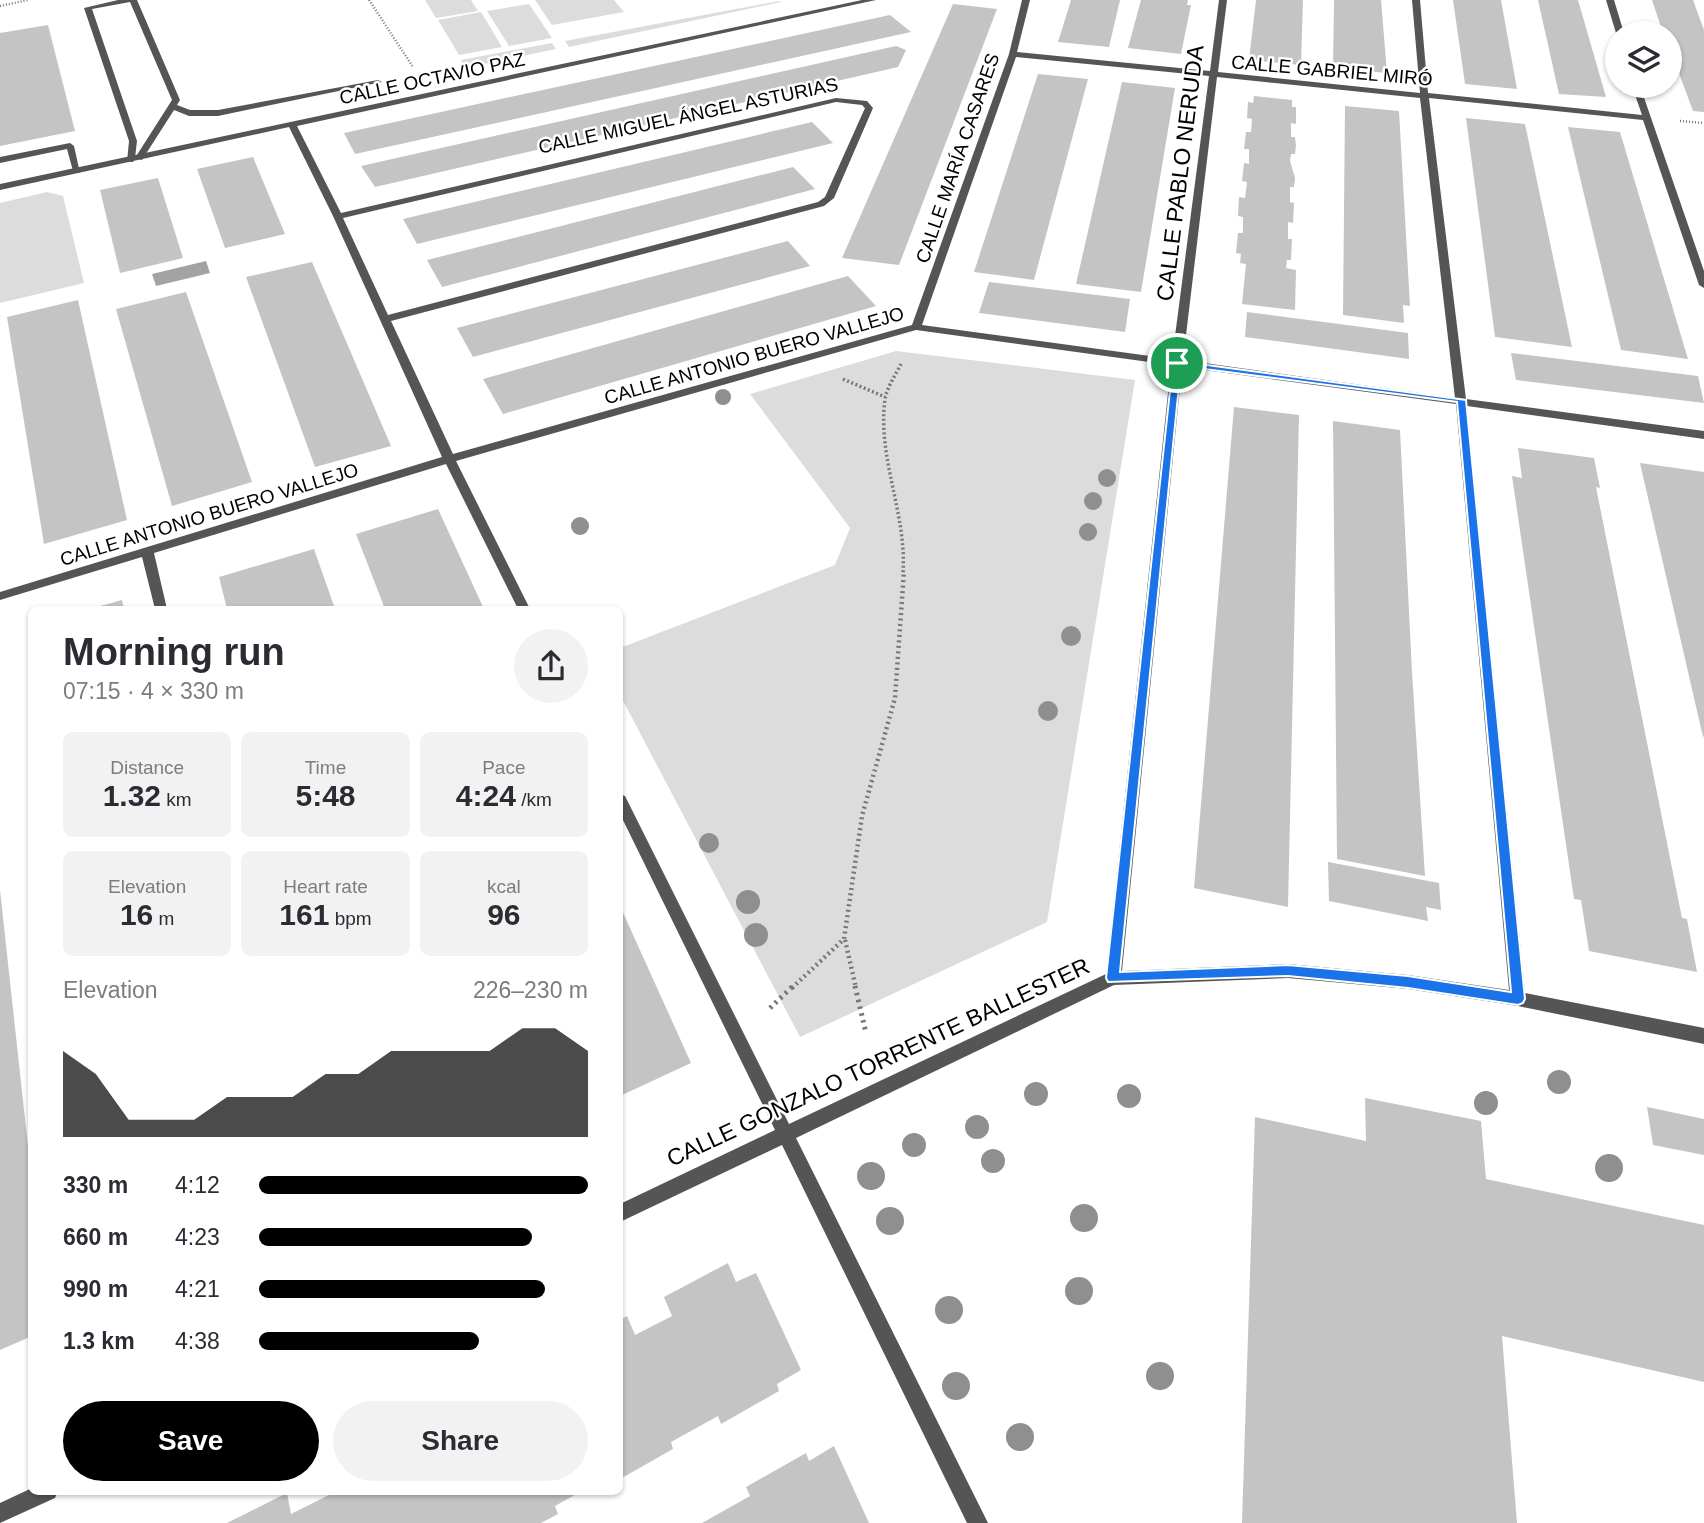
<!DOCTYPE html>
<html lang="en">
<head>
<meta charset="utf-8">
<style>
  body { margin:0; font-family:Helvetica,sans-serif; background:#f2f2f3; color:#2b2b33; height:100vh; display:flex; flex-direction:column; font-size:26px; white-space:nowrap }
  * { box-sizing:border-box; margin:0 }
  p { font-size:23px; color:#7c7c81 }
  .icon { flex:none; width:38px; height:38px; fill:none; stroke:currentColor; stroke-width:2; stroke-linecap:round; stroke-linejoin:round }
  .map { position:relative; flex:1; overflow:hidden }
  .side { position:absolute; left:28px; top:606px; width:595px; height:889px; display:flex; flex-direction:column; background:#fff; border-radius:10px; box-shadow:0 2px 5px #0004 }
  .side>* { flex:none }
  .controls { position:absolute; left:1605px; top:21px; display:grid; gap:14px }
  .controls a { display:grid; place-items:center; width:77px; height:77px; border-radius:50%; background:#fff; box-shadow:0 2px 5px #0004; font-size:35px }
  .pin { position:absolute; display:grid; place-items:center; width:60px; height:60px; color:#fff; margin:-30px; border:4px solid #fff; border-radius:50%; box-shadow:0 2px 7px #0007 }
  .round { display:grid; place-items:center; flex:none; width:74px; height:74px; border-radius:37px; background:#f2f2f3 }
  .summary { display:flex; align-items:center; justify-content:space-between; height:119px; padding:0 35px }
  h1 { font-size:38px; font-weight:800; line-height:52px }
  .metrics { display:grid; grid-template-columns:repeat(3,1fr); gap:10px; height:119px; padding:7px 35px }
  .metrics div { display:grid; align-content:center; border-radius:10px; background:#f2f2f3; text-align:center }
  .metrics b { font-size:30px; font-weight:800 }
  .metrics small { font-size:19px; font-weight:400 }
  .metrics p { font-size:19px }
  .chart { height:196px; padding:14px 35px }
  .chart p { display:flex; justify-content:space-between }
  .chart svg { width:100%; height:126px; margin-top:7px; fill:#000; opacity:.7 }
  .action { display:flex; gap:14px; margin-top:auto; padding:14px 35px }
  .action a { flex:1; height:80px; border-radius:42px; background:#000; color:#fff; font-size:28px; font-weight:800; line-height:80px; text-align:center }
  .action a+a { background:#f2f2f3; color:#2b2b33 }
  ul { padding:0 35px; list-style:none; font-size:23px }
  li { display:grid; grid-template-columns:112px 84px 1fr; align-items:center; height:52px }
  li i { height:18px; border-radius:9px; background:#000 }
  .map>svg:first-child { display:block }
  .green { fill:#dcdcdc }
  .water { fill:#a3a3a3 }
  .building { fill:#c4c4c4 }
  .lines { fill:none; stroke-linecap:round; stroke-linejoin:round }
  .path-far3 { stroke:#777; stroke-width:2.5; stroke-dasharray:1 2; stroke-linecap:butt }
  .path-far2 { stroke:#777; stroke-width:3.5; stroke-dasharray:2 2.5; stroke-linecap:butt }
  .path-far1 { stroke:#777; stroke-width:4.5; stroke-dasharray:2 3.5; stroke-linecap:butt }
  .path { stroke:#777; stroke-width:5; stroke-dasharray:2.5 4.5; stroke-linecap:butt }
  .lane { fill:#555; fill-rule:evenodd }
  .street { fill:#555; fill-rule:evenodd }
  .tree { fill:#8f8f8f }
  .route { fill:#1a73e8; stroke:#fff; stroke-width:2; fill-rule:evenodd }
  .labels { text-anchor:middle; stroke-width:5; stroke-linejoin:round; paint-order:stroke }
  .far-street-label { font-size:19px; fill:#000; stroke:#fff }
  .street-label { font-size:23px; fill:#000; stroke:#fff }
</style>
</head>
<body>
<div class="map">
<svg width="1704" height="1523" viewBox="0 0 1704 1523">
  <rect width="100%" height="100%" fill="#fff"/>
  <path class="green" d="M425,0H471L478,11L436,18Z
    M535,0H614L624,12L552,25Z
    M779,1L781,2L569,47L565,41Z
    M529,4L552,38L509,46L487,11Z
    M481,12L502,47L459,55L438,20Z
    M552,43L556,49L465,68L461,60Z
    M47,192L63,196L84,283L0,303V203Z
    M896,351L1135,380L1047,922L800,1037L620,695V648L835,565L850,528L750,394Z"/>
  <path class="water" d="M206,261L210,273L156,286L152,274Z"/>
  <path class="building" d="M1071,0H1120L1109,47L1058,42Z
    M1141,0H1188L1187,5H1191L1181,54L1128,48Z
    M1256,0H1303L1301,65L1249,60Z
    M1334,0H1381L1387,73L1333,68Z
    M1453,0H1501L1517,89L1465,84Z
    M1538,0H1578L1606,97L1559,94Z
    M1652,0H1693L1704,30V112L1693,111L1670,49V33H1663Z
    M953,4L997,9L899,265L842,258Z
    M890,15L911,32L355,154L344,133Z
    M48,25L75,131L0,146V33Z
    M896,46L906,50L898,67L375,187L361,166Z
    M1038,74L1088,79L1034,280L974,272Z
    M1122,82L1175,88L1141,292L1076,284Z
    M1254,96L1292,100V107H1296V124L1291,123V137H1295L1296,146L1295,154H1291L1290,161L1295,178L1294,187H1290V202L1294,203L1293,223L1288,222V239H1292L1291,260H1287L1286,268L1296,270L1295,310L1242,304L1246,264L1240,263L1241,254L1236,253L1238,233H1243V217L1238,216L1239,197L1245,198L1247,182L1242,181L1244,163L1249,164V149H1244L1246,132H1251L1252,119L1247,118L1248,102L1253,103Z
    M1345,106L1399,111L1410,306L1403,305L1404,323L1343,315Z
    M1466,118L1525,124L1572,347L1495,337Z
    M812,122L833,143L417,244L403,219Z
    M1568,127L1620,132L1688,359L1621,350Z
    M253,157L285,234L225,248L197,169Z
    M793,167L815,189L442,287L427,260Z
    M158,178L183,258L120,273L100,190Z
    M788,241L810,266L473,357L457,328Z
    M312,262L391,446L315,467L246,277Z
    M848,276L876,306L503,414L483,379Z
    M989,282L1130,299L1125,332L979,313Z
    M186,292L252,482L172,506L116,309Z
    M78,300L127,520L44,544L7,317Z
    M1247,312L1408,333L1409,359L1245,337Z
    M1511,353L1698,376L1704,403L1516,380Z
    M1234,407L1299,415L1288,907L1194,888Z
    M1333,421L1400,430L1412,672L1425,876L1337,859Z
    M1518,448L1594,458L1600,488L1596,487L1682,918L1687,919L1697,972L1589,951L1581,900L1574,899L1512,476L1522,478Z
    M1640,463L1704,472V736L1703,737Z
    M438,509L484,609H385L356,534Z
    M314,549L335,609H227L219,577Z
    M122,600L124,609H93V608Z
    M1328,862L1439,883L1441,910L1426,907L1428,921L1329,901Z
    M0,890L32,1183V1336L0,1350Z
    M620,906L691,1063L620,1096Z
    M1365,1098L1481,1121L1486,1179L1704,1225V1382L1502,1336L1517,1523H1242L1255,1117L1366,1141Z
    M1647,1107L1704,1119V1155L1653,1145Z
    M728,1263L736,1282L756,1273L801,1370L777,1384L779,1391L721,1424L718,1416L671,1442L673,1449L620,1479V1320L627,1316L635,1335L672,1316L664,1297Z
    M834,1446L869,1523H702L750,1496L746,1487L806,1453L809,1461Z
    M337,1491H582L555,1506L558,1514L541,1523H227L287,1493L291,1514Z"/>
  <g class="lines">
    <path class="path-far3" d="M369,0L413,67
      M0,6L28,0
      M1680,121L1704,123"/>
    <path class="path-far2" d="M901,364C896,374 887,387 885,399C877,458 907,514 903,573
      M843,379L885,397"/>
    <path class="path-far1" d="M845,940L856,988
      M792,988L844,939L862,816L895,698L904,571"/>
    <path class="path" d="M855,986L866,1033
      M770,1008L793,986"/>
    <path class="lane" d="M118,0H137L180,100L177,105L190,110H218L378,80L382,82L218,116H189L174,110L142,160L135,158L133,162H127L129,141L84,8ZM130,2L172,100L135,158L137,141L92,9Z
      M70,143L74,146L80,173L73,171L67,149L0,163V157Z"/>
    <path class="street" d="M862,0H876L297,126L341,213L836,98L867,101L873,108L834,198L824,206L391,321L453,454L912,325L1009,54L1022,0H1030L1017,52L1210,71L1219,0H1227L1218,72L1420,93L1412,0H1420L1428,93L1642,115L1632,86H1640L1704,271V288L1699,285L1643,120L1429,98L1466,399L1704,431V439L1467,406L1525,993L1704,1028V1044L1518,1006L1408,989L1288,978L1114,985L796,1138L988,1523H967L782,1145L620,1222V1204L775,1130L620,814V794L625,796L789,1124L1106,974L1171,365L916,330L456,461L530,609H518L446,464L154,553L167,609H155L142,557L0,600V592L442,457L333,216L289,127L0,190V184ZM1016,57L1209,76L1172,359L922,325ZM1217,77L1420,98L1455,398L1183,360ZM836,102L862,105L865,108L825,197L818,202L388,315L343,218ZM1182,367L1456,404L1509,990L1408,975L1288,964L1122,971Z
      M1606,0H1614L1624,33H1616Z
      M32,1488V1491H58L55,1498L0,1523V1503Z"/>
  </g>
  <g class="tree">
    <circle cx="723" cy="397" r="8"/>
    <circle cx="1107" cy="478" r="9"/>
    <circle cx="1093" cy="501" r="9"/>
    <circle cx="580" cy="526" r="9"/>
    <circle cx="1088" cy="532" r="9"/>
    <circle cx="1071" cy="636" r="10"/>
    <circle cx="1048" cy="711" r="10"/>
    <circle cx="709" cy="843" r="10"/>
    <circle cx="748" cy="902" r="12"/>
    <circle cx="756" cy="935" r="12"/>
    <circle cx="1559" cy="1082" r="12"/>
    <circle cx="1036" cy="1094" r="12"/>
    <circle cx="1129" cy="1096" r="12"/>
    <circle cx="1486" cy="1103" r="12"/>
    <circle cx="977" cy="1127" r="12"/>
    <circle cx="914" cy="1145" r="12"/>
    <circle cx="993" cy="1161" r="12"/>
    <circle cx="1609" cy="1168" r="14"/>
    <circle cx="871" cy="1176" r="14"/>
    <circle cx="1084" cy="1218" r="14"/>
    <circle cx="890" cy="1221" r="14"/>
    <circle cx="1079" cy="1291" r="14"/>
    <circle cx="949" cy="1310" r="14"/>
    <circle cx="1160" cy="1376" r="14"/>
    <circle cx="956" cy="1386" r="14"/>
    <circle cx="1020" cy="1437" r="14"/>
  </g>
  <path class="route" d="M1177,361L1466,400L1525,999L1523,1003L1518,1005L1408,988L1288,976L1108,982L1106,978L1173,363ZM1181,366L1457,402L1511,992L1408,976L1288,965L1120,972Z"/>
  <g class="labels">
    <g class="far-street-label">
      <text transform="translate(1332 70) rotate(5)" y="7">CALLE GABRIEL MIRÓ</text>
      <text transform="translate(432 78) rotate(-12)" y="7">CALLE OCTAVIO PAZ</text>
      <text transform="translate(688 115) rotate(-12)" y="7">CALLE MIGUEL ÁNGEL ASTURIAS</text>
      <text transform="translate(957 158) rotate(-71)" y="7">CALLE MARÍA CASARES</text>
      <text transform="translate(754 355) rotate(-16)" y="7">CALLE ANTONIO BUERO VALLEJO</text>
      <text transform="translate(209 514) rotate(-17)" y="7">CALLE ANTONIO BUERO VALLEJO</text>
    </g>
    <g class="street-label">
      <text transform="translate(1180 173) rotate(-83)" y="8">CALLE PABLO NERUDA</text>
      <text transform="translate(878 1062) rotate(-25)" y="8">CALLE GONZALO TORRENTE BALLESTER</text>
    </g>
  </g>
</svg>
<div class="controls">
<a><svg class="icon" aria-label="layers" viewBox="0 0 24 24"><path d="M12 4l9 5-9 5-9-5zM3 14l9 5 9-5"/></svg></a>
</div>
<div class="pin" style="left:1177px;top:363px;background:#1e9e55"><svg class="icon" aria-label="arrive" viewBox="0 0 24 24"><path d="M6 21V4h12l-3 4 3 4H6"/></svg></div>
<section class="side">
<div class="summary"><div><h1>Morning run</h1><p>07:15 · 4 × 330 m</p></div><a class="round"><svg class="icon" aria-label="share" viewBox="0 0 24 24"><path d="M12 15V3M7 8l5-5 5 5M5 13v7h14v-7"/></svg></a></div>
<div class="metrics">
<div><p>Distance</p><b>1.32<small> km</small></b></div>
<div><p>Time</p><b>5:48</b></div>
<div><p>Pace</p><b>4:24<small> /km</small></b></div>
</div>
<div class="metrics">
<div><p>Elevation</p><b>16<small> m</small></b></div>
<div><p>Heart rate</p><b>161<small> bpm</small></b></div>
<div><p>kcal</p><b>96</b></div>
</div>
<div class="chart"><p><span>Elevation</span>226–230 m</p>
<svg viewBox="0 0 160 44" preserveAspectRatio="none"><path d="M0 44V14L10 22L20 38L30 38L40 38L50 30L60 30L70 30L80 22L90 22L100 14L110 14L120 14L130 14L140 6L150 6L160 14V44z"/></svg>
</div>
<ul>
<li><b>330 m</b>4:12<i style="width:100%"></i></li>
<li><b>660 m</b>4:23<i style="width:83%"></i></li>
<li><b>990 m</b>4:21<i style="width:87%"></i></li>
<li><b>1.3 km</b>4:38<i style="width:67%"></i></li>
</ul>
<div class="action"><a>Save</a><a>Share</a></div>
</section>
</div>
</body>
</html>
